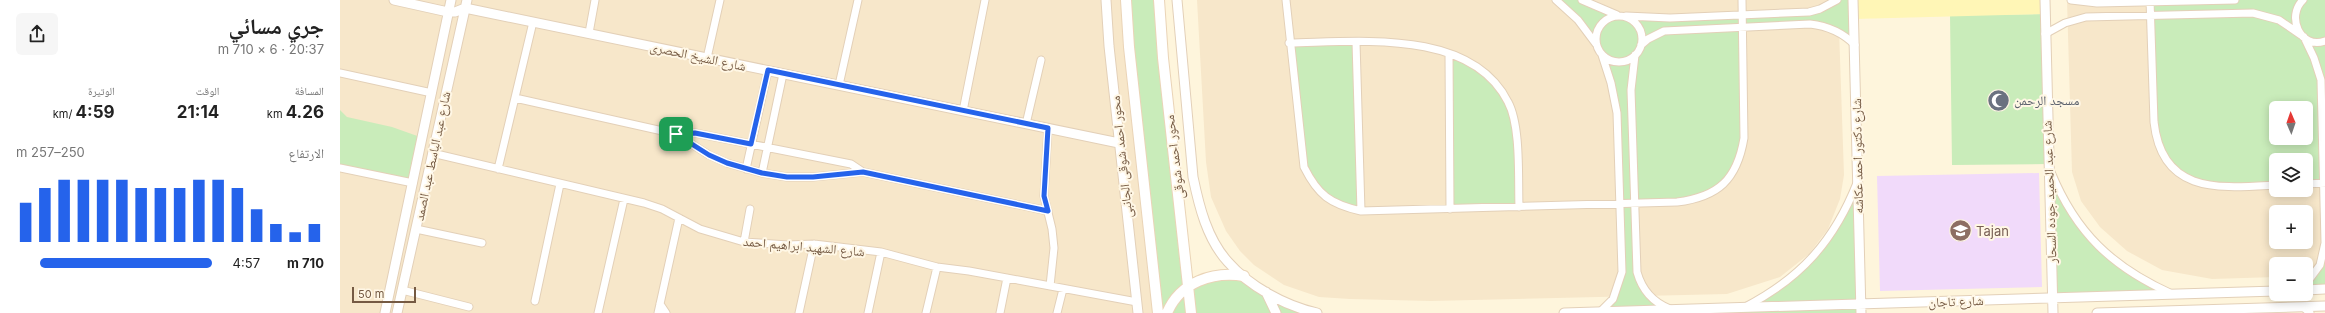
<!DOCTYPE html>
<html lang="ar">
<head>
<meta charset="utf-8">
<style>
  body { margin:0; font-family:Inter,"Noto Naskh Arabic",sans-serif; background:#f6f6f6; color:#222; direction:rtl; height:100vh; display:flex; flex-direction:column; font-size:15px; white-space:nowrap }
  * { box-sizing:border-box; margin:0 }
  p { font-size:13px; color:#767676 }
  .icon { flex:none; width:22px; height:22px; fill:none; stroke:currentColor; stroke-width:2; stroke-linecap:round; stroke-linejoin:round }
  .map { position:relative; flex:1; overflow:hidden; direction:ltr }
  .details { display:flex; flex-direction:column; background:#fff; width:340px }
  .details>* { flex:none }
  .needle { width:26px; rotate:358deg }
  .tools { position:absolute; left:1929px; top:101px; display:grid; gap:8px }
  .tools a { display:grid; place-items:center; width:44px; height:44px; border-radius:6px; background:#fff; box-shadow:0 2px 10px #0003; font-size:20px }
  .scale { position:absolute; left:12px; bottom:10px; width:64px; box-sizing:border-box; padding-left:4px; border:2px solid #755a43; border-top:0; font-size:11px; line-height:14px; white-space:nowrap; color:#755a43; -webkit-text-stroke:3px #fff7e5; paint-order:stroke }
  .pin { position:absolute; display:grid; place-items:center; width:34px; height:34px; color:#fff; margin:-17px; border-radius:8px; box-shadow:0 2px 6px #0006 }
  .round { display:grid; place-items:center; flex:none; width:42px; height:42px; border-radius:6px; background:#f6f6f6 }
  .head { display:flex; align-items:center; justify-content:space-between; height:68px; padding:0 16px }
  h1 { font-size:22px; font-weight:700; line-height:30px }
  .metrics { display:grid; grid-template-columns:repeat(3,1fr); gap:6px; height:68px; padding:4px 16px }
  .metrics div { display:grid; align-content:center }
  .metrics b { font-size:17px; font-weight:700 }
  .metrics small { font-size:11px; font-weight:400 }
  .metrics p { font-size:11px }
  .chart { height:112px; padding:8px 16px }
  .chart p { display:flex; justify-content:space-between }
  .chart svg { width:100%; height:72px; margin-top:4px; stroke:#2563eb; stroke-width:6 }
  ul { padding:0 16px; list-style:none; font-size:13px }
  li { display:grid; grid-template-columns:64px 48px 1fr; align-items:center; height:30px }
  li i { height:10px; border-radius:5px; background:#2563eb }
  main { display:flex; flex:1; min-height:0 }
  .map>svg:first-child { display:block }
  .residential { fill:#f7e7ca; fill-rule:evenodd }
  .education { fill:#f1dafa }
  .green { fill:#c9ecba; fill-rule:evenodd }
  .sand { fill:#fff6b6 }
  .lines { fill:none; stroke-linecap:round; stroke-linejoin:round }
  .minor-casing { stroke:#e3d0b8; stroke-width:9 }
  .tertiary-casing { stroke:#e3d0b8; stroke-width:11 }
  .secondary-casing { stroke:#ead4b7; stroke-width:12 }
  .minor { stroke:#fff; stroke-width:7 }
  .tertiary { stroke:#fff; stroke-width:9 }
  .secondary { stroke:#fff; stroke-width:10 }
  .route-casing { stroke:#fff; stroke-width:8 }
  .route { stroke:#2563eb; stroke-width:5 }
  .labels { text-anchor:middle; stroke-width:4; stroke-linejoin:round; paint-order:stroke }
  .street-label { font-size:13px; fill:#755a43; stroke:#fff7e5 }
  .worship-label { font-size:13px; fill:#5b616d; stroke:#fff7e5; text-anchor:start }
  .education-label { font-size:13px; fill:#785e54; stroke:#fff7e5; text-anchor:start }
</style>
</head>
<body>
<main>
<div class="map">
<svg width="1985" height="313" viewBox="0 0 1985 313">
  <rect width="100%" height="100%" fill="#fef5dc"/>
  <path class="residential" d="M0,0H806L837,313H0Z
    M857,0H1498L1504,175L1500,199L1488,229L1469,254L1440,277L1387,294L1091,301L1010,299L979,297L944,285L914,265L900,251L886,231L871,197L866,162Z
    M1727,0H1985V275L1966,276V264H1936V277L1872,279L1822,270L1787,251L1760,227L1741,201L1732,172ZM1936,108H1966V138H1936ZM1936,160H1966V190H1936ZM1936,212H1966V242H1936Z"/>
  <path class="education" d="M1699,173L1702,287L1540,291L1537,176Z"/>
  <path class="green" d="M786,0H819L849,285L890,274L977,313H818Z
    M1216,0H1242L1277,15L1286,16L1469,12L1497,0H1513L1515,45L1490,28L1403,27L1404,138L1391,177L1357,199L1295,203L1300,283L1322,306L1405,307L1427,296L1482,247L1518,179L1521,313H1223L1260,312L1281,282L1277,113L1262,55L1256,45Z
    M1895,0H1985V289L1966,290L1984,254V183L1966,184V160H1936V185L1886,188L1852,180L1830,164L1816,137L1810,2ZM1936,108H1966V138H1936Z
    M1706,14L1708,164L1735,220L1778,264L1832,294L1712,298L1708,164L1612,165L1610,15Z
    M1016,42L1021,211L985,198L964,167L949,43Z
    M1109,54L1158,85L1175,122L1179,207L1110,209Z
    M0,110L7,117L52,127L83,138L73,183L0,168Z"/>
  <path class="sand" d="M1513,0H1706V14L1514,19Z"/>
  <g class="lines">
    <defs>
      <path id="minor" d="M946,0L964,167C978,195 990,204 1021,211L1337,202C1378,197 1397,180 1404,138L1402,0
        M1216,0L1238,20L1256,44
        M1242,0L1277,15
        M1731,0L1757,3L1895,0
        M1810,0L1814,122C1822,195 1880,188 1936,185
        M1963,0C1946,16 1960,50 1985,41
        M1256 39a23 23 0 1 1 46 0a23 23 0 1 1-46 0Z
        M1286,16L1330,18L1469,12L1480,9L1497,0
        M249,33L255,0
        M1705,34L1725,23L1746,17L1913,13L1939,20L1961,35
        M1964,37L1974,58L1981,80L1985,243L1980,265L1966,284
        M1016,42L1021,211
        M949,43C1017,42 1131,28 1168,102C1181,126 1178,178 1179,207
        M1301,45L1308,39L1324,31L1470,24C1488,26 1502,32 1515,45
        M1109,54L1110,209
        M1295,55L1291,90L1297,272C1302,290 1312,302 1330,309
        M367,58L380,0
        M0,73L92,93
        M499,85L518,0
        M175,98L336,134L355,133L511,164L523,172
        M623,111L645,0
        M686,124L701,60
        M708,128L704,196L712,229L714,248L710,286
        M336,134L369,155L387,163L422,173L447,177H473L523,172L708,211
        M92,153L304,203L322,209L360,229L404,242L448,245L474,244L541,252L597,267L629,271L797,302
        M0,168L73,183
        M158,169L193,22
        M406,169L428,70
        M1711,172C1736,233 1772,267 1832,294
        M422,173L443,74
        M1966,184L1985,183
        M76,229L142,243
        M404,242L410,209
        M62,290L129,307
        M195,301L220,184
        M320,304L326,313
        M1405,307C1461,278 1494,241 1517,183
        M1963,307L1970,313
        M1260,312L1273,299L1282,272L1277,113L1271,83L1262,55
        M258,313L284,199
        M318,313L339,218
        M459,313L474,244
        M528,313L541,252
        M586,313L597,267
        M660,313L667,278
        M717,313L723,289"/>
      <path id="tertiary" d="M54,0L108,12H115L125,8L779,143
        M766,0L769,46L798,313
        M837,0L853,177C859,206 867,239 888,262C909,286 945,306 977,313
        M1513,0L1521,313
        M1705,0L1713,313
        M1966,290L1985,289
        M926,292L936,313
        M45,313L111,0
        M57,313L127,0
        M1224,313L1936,291
        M1757,313L1985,306"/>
      <path id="secondary" d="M786,0L789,47L818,313
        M819,0L823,58L851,313
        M827,313C840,282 873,271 904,276"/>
    </defs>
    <use href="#minor" class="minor-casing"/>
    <use href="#tertiary" class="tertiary-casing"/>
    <use href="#secondary" class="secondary-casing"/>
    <use href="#minor" class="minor"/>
    <use href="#tertiary" class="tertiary"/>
    <use href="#secondary" class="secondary"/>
  </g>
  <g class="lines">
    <defs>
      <path id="route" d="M428,70L708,128L704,196L708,211L523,172L473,177H447L422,173L387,163L369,155L336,134L355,133L411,144Z"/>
    </defs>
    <use href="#route" class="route-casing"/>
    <use href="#route" class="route"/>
  </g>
  <defs>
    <symbol id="mosque-disc" viewBox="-11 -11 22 22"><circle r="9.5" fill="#6b7280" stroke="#fff7e5"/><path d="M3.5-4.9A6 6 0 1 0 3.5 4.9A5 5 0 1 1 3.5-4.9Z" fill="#fff"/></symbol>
    <symbol id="school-disc" viewBox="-11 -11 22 22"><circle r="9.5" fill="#8d6e63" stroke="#fff7e5"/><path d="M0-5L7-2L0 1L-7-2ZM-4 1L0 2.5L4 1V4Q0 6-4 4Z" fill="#fff"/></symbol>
  </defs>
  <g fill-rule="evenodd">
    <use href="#mosque-disc" x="1646" y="88" width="25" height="25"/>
    <use href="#school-disc" x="1608" y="218" width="25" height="25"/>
  </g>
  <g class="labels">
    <g class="street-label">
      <text transform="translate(358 56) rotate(12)" y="5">شارع الشيخ الحصرى</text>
      <text transform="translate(92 156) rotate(-78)" y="5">شارع عبد الباسط عبد الصمد</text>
      <text transform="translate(1517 156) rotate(-91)" y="5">شارع دكتور احمد عكاشه</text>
      <text transform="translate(781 157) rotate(-96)" y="5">محور احمد شوقى الجانبى</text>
      <text transform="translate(834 157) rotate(-97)" y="5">محور احمد شوقى</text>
      <text transform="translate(1709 192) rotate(-92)" y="5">شارع عبد الحميد جوده السحار</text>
      <text transform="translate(464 246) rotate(5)" y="5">شارع الشهيد ابراهيم احمد</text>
      <text transform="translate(1616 301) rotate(-2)" y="5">شارع تاجان</text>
    </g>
    <g class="worship-label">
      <text x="1674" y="105">مسجد الرحمن</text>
    </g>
    <g class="education-label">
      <text x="1636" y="236">Tajan</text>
    </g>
  </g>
</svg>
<div class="tools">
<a><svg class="needle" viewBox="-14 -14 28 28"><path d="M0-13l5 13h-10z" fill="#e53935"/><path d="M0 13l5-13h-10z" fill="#767676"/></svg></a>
<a><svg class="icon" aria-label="layers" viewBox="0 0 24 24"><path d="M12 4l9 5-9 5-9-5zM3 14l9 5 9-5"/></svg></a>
<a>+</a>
<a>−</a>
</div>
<div class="scale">50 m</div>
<div class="pin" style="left:336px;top:134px;background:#1e9e55"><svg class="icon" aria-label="arrive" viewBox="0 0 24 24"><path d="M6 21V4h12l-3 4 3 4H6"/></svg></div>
</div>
<section class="details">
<div class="head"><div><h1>جري مسائي</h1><p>20:37 · 6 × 710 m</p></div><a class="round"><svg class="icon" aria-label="share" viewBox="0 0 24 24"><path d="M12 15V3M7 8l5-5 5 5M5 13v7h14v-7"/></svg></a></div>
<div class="metrics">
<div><p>المسافة</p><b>4.26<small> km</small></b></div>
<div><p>الوقت</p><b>21:14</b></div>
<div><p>الوتيرة</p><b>4:59<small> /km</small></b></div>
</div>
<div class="chart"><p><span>الارتفاع</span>250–257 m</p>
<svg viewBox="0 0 160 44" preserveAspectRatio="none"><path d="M5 44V20M15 44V11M25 44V6M35 44V6M45 44V6M55 44V6M65 44V11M75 44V11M85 44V11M95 44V6M105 44V6M115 44V11M125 44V24M135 44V33M145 44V38M155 44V33"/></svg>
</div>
<ul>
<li><b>710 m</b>4:57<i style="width:88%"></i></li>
</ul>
</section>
</main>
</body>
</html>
